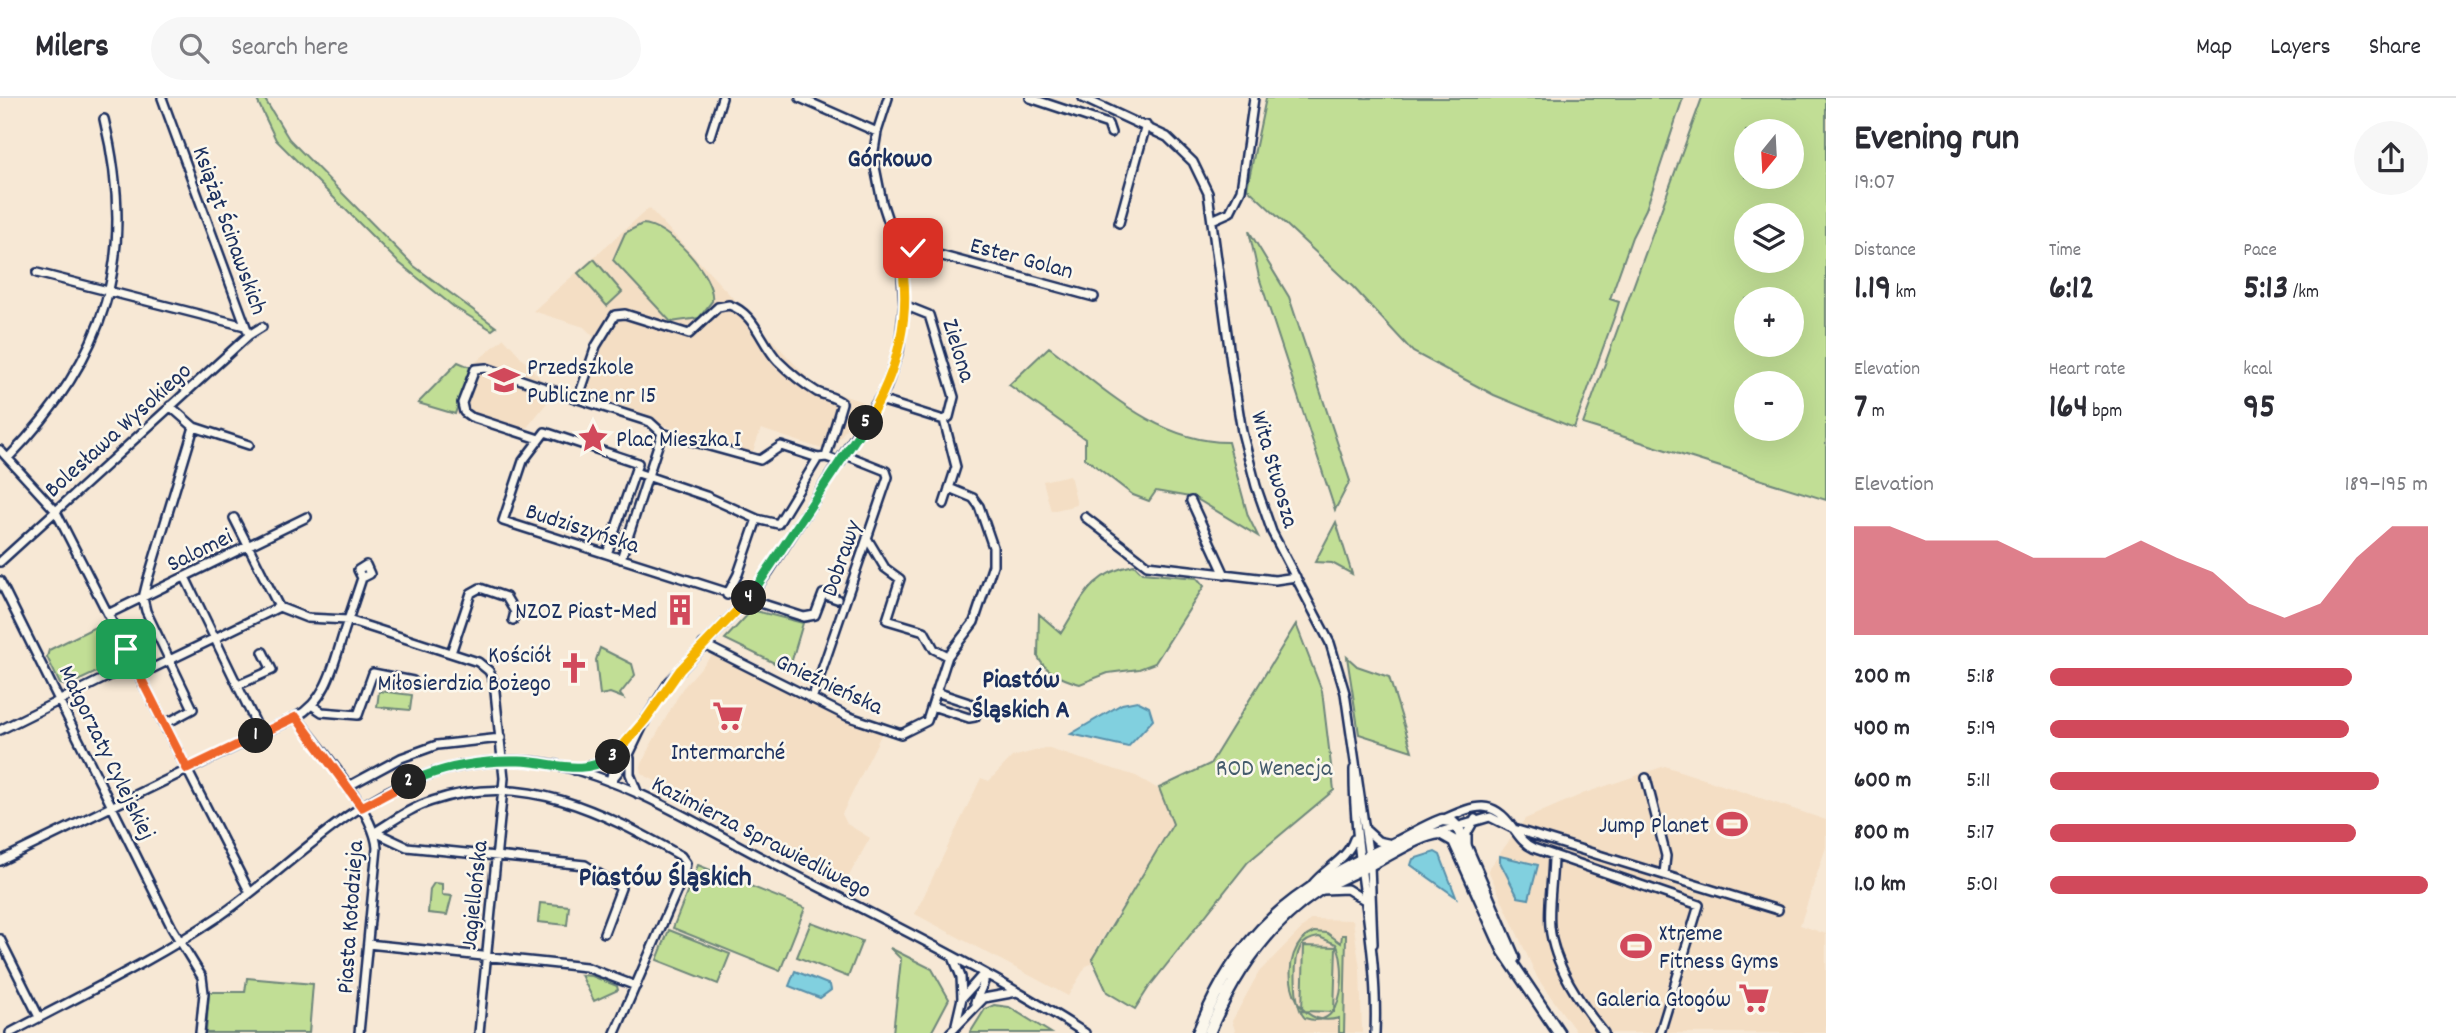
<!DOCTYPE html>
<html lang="en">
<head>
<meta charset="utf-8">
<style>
  body { margin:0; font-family:Dekko,sans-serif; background:#f7f7f7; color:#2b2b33; height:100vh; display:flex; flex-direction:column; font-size:26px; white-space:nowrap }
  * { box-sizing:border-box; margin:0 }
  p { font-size:23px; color:#7c7c81 }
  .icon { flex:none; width:38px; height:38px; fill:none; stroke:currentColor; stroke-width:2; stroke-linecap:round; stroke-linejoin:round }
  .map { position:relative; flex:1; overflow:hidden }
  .panel { display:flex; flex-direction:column; background:#fff; width:630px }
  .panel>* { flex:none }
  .needle { width:46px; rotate:198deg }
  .tools { position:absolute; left:1734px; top:21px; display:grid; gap:14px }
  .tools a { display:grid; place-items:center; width:70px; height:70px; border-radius:50%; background:#fff; box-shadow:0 7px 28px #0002; font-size:35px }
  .pin { position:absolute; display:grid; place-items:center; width:60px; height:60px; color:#fff; margin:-30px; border-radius:14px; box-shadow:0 4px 10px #0006 }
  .km { position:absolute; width:35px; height:35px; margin:-18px; border-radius:50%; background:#222; color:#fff; font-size:19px; line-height:35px; text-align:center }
  .round { display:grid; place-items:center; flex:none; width:74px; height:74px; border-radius:37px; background:#f7f7f7 }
  .head { display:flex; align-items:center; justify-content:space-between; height:119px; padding:0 28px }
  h1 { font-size:38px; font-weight:800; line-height:52px }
  .metrics { display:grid; grid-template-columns:repeat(3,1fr); gap:10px; height:119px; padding:7px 28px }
  .metrics div { display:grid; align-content:center }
  .metrics b { font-size:35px; font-weight:800 }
  .metrics small { font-size:19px; font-weight:400 }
  .metrics p { font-size:19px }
  .chart { height:196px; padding:14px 28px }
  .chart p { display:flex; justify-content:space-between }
  .chart svg { width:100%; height:126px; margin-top:7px; fill:#d1495b; opacity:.7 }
  ul { padding:0 28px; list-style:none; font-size:23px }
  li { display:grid; grid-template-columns:112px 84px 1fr; align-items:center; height:52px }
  li i { height:18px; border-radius:9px; background:#d1495b }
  header { display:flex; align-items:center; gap:42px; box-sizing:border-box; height:98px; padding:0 35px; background:#fff; border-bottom:2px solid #e1e1e2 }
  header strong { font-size:33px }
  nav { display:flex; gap:38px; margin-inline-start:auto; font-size:24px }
  .search { width:490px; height:63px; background:#f7f7f7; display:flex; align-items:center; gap:18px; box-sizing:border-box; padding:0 24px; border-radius:38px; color:#7c7c81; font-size:26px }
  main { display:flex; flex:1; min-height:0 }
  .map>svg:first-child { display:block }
  .built { fill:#f4dec4 }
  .green { fill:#c1de95; stroke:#6e867a; stroke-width:2; fill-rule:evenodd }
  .water { fill:#81d0df; stroke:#5890ab; stroke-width:2 }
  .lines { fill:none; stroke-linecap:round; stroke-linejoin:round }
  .minor-casing { stroke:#1b2f5e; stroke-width:12 }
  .major-casing { stroke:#1b2f5e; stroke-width:15 }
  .minor { stroke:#fbf7ec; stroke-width:7 }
  .major { stroke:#fbf7ec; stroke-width:10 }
  .split-1-casing { stroke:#fff; stroke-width:14 }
  .split-2-casing { stroke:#fff; stroke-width:14 }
  .split-3-casing { stroke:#fff; stroke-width:14 }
  .split-4-casing { stroke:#fff; stroke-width:14 }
  .split-5-casing { stroke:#fff; stroke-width:14 }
  .split-6-casing { stroke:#fff; stroke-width:14 }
  .split-1 { stroke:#f0652b; stroke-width:9 }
  .split-2 { stroke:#f0652b; stroke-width:9 }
  .split-3 { stroke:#22a559; stroke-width:9 }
  .split-4 { stroke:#f5b400; stroke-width:9 }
  .split-5 { stroke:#22a559; stroke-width:9 }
  .split-6 { stroke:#f5b400; stroke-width:9 }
  .labels { text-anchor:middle; stroke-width:5; stroke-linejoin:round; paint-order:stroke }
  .street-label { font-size:24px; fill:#1b2f5e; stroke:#fbf7ec }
  .poi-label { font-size:24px; fill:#1b2f5e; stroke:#fbf7ec; text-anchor:end }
  .park-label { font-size:24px; fill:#445b6c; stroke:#fbf7ec }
  .neighbourhood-label { font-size:26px; font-weight:bold; fill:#1b2f5e; stroke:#fbf7ec }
  .quarter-label { font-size:28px; font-weight:bold; fill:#1b2f5e; stroke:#fbf7ec }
</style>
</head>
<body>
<header>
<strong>Milers</strong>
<div class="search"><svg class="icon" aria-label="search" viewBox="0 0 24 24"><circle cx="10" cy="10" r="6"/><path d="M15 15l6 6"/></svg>Search here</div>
<nav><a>Map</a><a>Layers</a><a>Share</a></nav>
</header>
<main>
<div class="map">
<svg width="1826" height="935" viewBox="0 0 1826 935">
  <rect width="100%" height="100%" fill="#f7e8d5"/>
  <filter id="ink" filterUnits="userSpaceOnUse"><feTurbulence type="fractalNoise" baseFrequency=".0143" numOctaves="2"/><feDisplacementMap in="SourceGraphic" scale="14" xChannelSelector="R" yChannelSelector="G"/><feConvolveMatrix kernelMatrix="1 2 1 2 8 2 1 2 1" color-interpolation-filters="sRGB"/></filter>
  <g filter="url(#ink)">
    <path class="built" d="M649,110L815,288L863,304L831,354L761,331L752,356L644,321L646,316L576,293L594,239L584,229L533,213Z
      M504,240L554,296L521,337L455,316L470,269Z
      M1070,377L1077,407L1051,413L1043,383Z
      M713,556L848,623L882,635L842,716L847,726L870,740L846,783L642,676L641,668L648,652L682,591Z
      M1046,650L1136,678L1160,692L1173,726L1096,851L1091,866L1086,868L1068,898L915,816L981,680L989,683L1012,659Z
      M1665,668L1826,722V749L1800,827L1826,836V935H1577L1538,881L1488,772L1525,721L1585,695Z
      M1311,821L1353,822L1360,871L1362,935H1236L1232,923L1259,874Z"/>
    <path class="green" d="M256,0H264L289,41L414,168L496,229L492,232L454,209L398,164L276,42Z
      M1266,0H1683L1646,111L1632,139L1610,201L1619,204L1616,214L1574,330L1494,297L1413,254L1353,189L1247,90Z
      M1702,0H1826V402L1583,326ZM1792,33V79H1746V33ZM1792,117V163H1746V117ZM1746,201H1792V247H1746ZM1746,285H1792V331H1746Z
      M642,126C668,126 716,178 712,203L699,220L671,224L613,162L625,135Z
      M1249,133L1289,199L1350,383L1335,412L1259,179Z
      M594,161L622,194L607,208L578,175Z
      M1049,249C1102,289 1157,344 1228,344L1248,418L1258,438L1195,400L1156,393L1149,403L1133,397L1085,360V341L1009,287Z
      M458,264L470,269L455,316L418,305Z
      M1336,424L1352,476L1332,465L1315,464Z
      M1134,467L1142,475L1197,480L1204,488L1155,565L1139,571L1108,575L1080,586C1065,582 1045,574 1038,559L1039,516L1061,535C1084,499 1089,476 1134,467Z
      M752,512L803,525L789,572L725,541Z
      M1296,526L1322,593L1334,692L1248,764L1149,889L1135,911L1107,894L1092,861L1173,726L1159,690L1210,666Z
      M99,527L106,530L118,554L114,566L67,588L60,586L47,559L49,552Z
      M600,550L632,566L635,577L620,596L623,600L610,595L600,597L596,562Z
      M1347,559L1357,568L1389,579L1412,653L1359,636Z
      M379,593L412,597L410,612L377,609Z
      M698,767L805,810L780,873L673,830Z
      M434,785L442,786V797L452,798L447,817L428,815L430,791Z
      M540,805L569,808L567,827L538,824Z
      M811,824L862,843L848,879L797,859Z
      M669,832L730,856L718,886L657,862Z
      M1314,834L1327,835L1341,845L1342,837H1346L1344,935H1339V920C1287,935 1274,850 1314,834ZM1319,839L1336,846C1346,862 1348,935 1305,920C1294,910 1293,864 1300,850C1304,843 1311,840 1319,839Z
      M1304,848L1336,849L1334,914L1302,913Z
      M890,850L932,871L949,901L931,935H893L901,861Z
      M581,877L592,878L617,888L618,892L594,903Z
      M247,880L313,886L309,935H206L209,894H245Z
      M994,907L1009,909L1051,935H970L985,911Z"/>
    <path class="water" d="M1137,603L1149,609L1153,622L1128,649L1071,636L1122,606Z
      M1435,754L1440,757L1456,799L1411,767L1413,761Z
      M1500,758L1538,767L1529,801L1518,799L1500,764Z
      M795,873L830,887L831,892L820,900L789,888Z"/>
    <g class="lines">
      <defs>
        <path id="minor" d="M162,0L249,237
          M800,0L877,34
          M1030,0L1108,26L1111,35
          M1083,0L1167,39L1193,64L1208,95L1232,272L1242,334L1256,388L1272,434L1330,545L1345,595L1370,767L1373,846
          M710,38L722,0
          M1212,122L1230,114L1241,92L1254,0
          M1119,125L1146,27
          M899,153L913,150L1094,199
          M37,175L245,228
          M904,207L929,217L954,299L949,319L944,322
          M578,301L650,324L662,335
          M880,302L944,322L956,369L944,406
          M170,308L194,329
          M539,341L471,319L464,314L462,305L475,271L486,270L578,301L596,248L615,217L625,216L689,236L718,209L729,207C755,215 761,245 778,263C789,274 804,286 817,294C826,298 835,299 842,305L826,359
          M0,352L55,412L250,795
          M8,360C106,260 138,159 104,21
          M635,374L706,398L757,421
          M1191,403L1225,477
          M1085,419L1147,467L1275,482L1296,479
          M234,420L279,509L307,520L348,522L362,480L370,476L366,467L358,472L362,480
          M867,440L885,470L900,481L887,522L924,533L934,551L948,558
          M607,456L638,365L545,334L523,363L503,423L804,519L815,517L823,496L837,501
          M621,461L662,335L760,362L781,348L818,360L826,359L841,364
          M0,464L249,237L262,229
          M185,479L261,636
          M0,483L172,830L202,879L204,895L200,935
          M727,497L738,476L757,421L778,426L818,360
          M108,516L307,419
          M703,546L847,618L901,636L927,623L948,558L974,524L993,467V449L979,408L973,400L949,390
          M451,555L471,495L480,490L506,499L515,514L513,522
          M149,572L279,509
          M238,587L272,572L263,554
          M812,601L888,379L886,373L846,357
          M313,608L322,614L358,617L373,575L413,583
          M932,608L969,620L975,619L977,613L972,606L936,594
          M165,626L193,611L146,513L143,500L147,484L194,329L249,347
          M0,632L133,566
          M630,660V676L638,696
          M1354,671C1353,760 1379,846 1375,935
          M575,672L598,666L616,656
          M1646,680L1666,758L1664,776
          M610,684L625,665L646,621L669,584L746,503L769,473L886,290L899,252L904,207L901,162L882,104L873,59L877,34L888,0
          M610,684L615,660L645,623
          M347,689L401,660L437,647L501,640
          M1444,721C1474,708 1492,699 1513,730C1519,738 1523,745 1533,750L1699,807L1660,935
          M1367,733L1378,743L1392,746
          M375,734C393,723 412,709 432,703C523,672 603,714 681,758L686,765L684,776L615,935
          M375,734L407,749L585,767L621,790L604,835
          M1436,735L1490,719L1514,731L1778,812
          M1467,746V735L1475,721
          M1553,757C1553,781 1548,805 1550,829C1554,868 1580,905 1604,935
          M0,763L296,619
          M1312,787C1325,770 1347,762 1354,741
          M1323,792L1347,791L1363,801
          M0,841L39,919
          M368,846L586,869L636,888
          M953,859L961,879L962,900
          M975,904L984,884V875
          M956,926L962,900L984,875
          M10,935C79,898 153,863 218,819C284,774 342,708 418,680C461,664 512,658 557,667C632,684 700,728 768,763C875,818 984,870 1085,935
          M359,935L377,750C375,715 319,648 296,619C331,600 335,557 348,522L478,564L489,573L494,584L504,680L479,935
          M950,935L984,900L1017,894"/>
        <path id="major" d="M1198,935C1240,832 1291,794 1389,748C1407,740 1423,729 1442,722L1451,723L1458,730L1514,860
          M1209,935C1232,879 1267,826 1319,792C1337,781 1358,773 1377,763C1395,754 1420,737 1440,735L1454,743L1503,852L1559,935"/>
      </defs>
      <use href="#minor" class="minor-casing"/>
      <use href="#major" class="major-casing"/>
      <use href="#minor" class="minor"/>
      <use href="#major" class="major"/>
    </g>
  </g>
  <g class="lines" filter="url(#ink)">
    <defs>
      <path id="split-1" d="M126,551L187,671L256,638"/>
      <path id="split-2" d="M256,638L296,619L362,709L409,684"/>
      <path id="split-3" d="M409,684C443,669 482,662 519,663C556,664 578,679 613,659"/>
      <path id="split-4" d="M613,659L646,621L680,572L749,500"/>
      <path id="split-5" d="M749,500L866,325"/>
      <path id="split-6" d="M866,325C898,275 914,212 899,153L913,150"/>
    </defs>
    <use href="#split-1" class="split-1-casing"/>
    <use href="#split-2" class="split-2-casing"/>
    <use href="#split-3" class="split-3-casing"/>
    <use href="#split-4" class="split-4-casing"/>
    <use href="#split-5" class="split-5-casing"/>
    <use href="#split-6" class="split-6-casing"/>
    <use href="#split-1" class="split-1"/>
    <use href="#split-2" class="split-2"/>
    <use href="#split-3" class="split-3"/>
    <use href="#split-4" class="split-4"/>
    <use href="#split-5" class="split-5"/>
    <use href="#split-6" class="split-6"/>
  </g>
  <defs>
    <symbol id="school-bare" viewBox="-9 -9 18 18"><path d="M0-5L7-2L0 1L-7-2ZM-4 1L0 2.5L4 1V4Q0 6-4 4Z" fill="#d1495b" stroke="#fbf7ec" stroke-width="2.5" paint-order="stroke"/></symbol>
    <symbol id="sight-bare" viewBox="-9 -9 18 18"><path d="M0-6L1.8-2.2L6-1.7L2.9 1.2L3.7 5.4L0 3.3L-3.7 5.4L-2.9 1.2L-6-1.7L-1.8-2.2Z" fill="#d1495b" stroke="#fbf7ec" stroke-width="2.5" paint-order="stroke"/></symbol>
    <symbol id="building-bare" viewBox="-9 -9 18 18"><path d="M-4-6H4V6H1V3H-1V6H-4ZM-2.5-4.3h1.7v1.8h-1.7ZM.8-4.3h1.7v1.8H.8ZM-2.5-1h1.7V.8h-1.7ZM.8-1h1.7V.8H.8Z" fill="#d1495b" stroke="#fbf7ec" stroke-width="2.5" paint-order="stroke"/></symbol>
    <symbol id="church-bare" viewBox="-9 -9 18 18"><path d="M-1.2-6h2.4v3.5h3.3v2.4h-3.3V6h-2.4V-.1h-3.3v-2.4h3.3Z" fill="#d1495b" stroke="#fbf7ec" stroke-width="2.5" paint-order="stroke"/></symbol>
    <symbol id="supermarket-bare" viewBox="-9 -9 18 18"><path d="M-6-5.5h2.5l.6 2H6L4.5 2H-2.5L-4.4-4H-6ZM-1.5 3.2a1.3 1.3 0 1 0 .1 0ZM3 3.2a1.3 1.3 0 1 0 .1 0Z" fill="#d1495b" stroke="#fbf7ec" stroke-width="2.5" paint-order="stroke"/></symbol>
    <symbol id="stadium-bare" viewBox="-9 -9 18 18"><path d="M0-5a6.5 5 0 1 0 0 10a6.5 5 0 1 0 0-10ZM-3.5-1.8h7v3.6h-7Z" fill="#d1495b" stroke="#fbf7ec" stroke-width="2.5" paint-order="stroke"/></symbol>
  </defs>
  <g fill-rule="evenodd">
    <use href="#school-bare" x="482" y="260" width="44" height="44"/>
    <use href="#sight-bare" x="571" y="318" width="44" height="44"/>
    <use href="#building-bare" x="658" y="490" width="44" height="44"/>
    <use href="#church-bare" x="552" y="548" width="44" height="44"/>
    <use href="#supermarket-bare" x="706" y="596" width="44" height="44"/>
    <use href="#stadium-bare" x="1710" y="704" width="44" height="44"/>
    <use href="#stadium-bare" x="1614" y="826" width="44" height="44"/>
    <use href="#supermarket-bare" x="1732" y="878" width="44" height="44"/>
  </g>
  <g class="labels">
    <g class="street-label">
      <text transform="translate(231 132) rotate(70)" y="8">Książąt Ścinawskich</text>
      <text transform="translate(1022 159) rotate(15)" y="8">Ester Golan</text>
      <text transform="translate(960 252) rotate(73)" y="8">Zielona</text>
      <text transform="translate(117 331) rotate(-42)" y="8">Bolesława Wysokiego</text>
      <text transform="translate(1276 371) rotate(74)" y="8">Wita Stwosza</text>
      <text transform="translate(583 429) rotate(18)" y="8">Budziszyńska</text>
      <text transform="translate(199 451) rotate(-26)" y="8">Salomei</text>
      <text transform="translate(840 460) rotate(-71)" y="8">Dobrawy</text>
      <text transform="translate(830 585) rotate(25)" y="8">Gnieźnieńska</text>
      <text transform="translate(108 654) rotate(64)" y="8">Małgorzaty Cylejskiej</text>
      <text transform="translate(762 738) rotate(27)" y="8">Kazimierza Sprawiedliwego</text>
      <text transform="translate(473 797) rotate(-84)" y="8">Jagiellońska</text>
      <text transform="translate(349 819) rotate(-86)" y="8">Piasta Kołodzieja</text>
    </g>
    <g class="poi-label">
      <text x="527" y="276" text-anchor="start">Przedszkole<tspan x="527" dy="28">Publiczne nr 15</tspan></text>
      <text x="616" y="348" text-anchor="start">Plac Mieszka I</text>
      <text x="657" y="520">NZOZ Piast-Med</text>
      <text x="551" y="564">Kościół<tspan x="551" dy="28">Miłosierdzia Bożego</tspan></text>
      <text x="728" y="661" text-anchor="middle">Intermarché</text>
      <text x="1709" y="734">Jump Planet</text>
      <text x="1659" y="842" text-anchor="start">Xtreme<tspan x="1659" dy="28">Fitness Gyms</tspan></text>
      <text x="1731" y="908">Galeria Głogów</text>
    </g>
    <g class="park-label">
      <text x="1274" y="677">ROD Wenecja</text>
    </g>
    <g class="neighbourhood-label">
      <text x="890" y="68">Górkowo</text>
      <text x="1021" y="589">Piastów<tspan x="1021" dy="30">Śląskich A</tspan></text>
    </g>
    <g class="quarter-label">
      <text x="665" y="787">Piastów Śląskich</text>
    </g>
  </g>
</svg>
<div class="tools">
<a><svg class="needle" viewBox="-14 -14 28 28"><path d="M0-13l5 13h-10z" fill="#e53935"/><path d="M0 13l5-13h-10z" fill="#7c7c81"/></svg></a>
<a><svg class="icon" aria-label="layers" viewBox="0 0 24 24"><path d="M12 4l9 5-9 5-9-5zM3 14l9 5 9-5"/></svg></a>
<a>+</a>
<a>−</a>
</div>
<div class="pin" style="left:126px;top:551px;background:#1e9e55"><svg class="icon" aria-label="arrive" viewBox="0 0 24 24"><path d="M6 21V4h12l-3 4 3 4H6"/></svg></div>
<div class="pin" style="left:913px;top:150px;background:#d93025"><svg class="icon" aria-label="check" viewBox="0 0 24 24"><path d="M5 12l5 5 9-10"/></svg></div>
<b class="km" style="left:256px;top:638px">1</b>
<b class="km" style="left:409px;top:684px">2</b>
<b class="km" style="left:613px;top:659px">3</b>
<b class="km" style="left:749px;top:500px">4</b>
<b class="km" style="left:866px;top:325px">5</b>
</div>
<section class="panel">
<div class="head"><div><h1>Evening run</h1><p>19:07</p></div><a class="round"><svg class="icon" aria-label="share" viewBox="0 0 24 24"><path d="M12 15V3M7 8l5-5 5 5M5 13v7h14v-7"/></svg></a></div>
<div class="metrics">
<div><p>Distance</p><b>1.19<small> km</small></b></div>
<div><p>Time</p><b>6:12</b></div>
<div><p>Pace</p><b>5:13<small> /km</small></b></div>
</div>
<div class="metrics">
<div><p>Elevation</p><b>7<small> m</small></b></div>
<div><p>Heart rate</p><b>164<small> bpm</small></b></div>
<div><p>kcal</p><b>95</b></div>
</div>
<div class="chart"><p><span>Elevation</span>189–195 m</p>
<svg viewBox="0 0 160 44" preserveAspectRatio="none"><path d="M0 44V6L10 6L20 11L30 11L40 11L50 17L60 17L70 17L80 11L90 17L100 22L110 33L120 38L130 33L140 17L150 6L160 6V44z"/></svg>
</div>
<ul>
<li><b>200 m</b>5:18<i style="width:80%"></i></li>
<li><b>400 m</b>5:19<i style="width:79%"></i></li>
<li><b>600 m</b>5:11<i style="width:87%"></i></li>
<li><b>800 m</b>5:17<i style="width:81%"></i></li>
<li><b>1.0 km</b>5:01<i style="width:100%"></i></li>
</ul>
</section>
</main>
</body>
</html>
